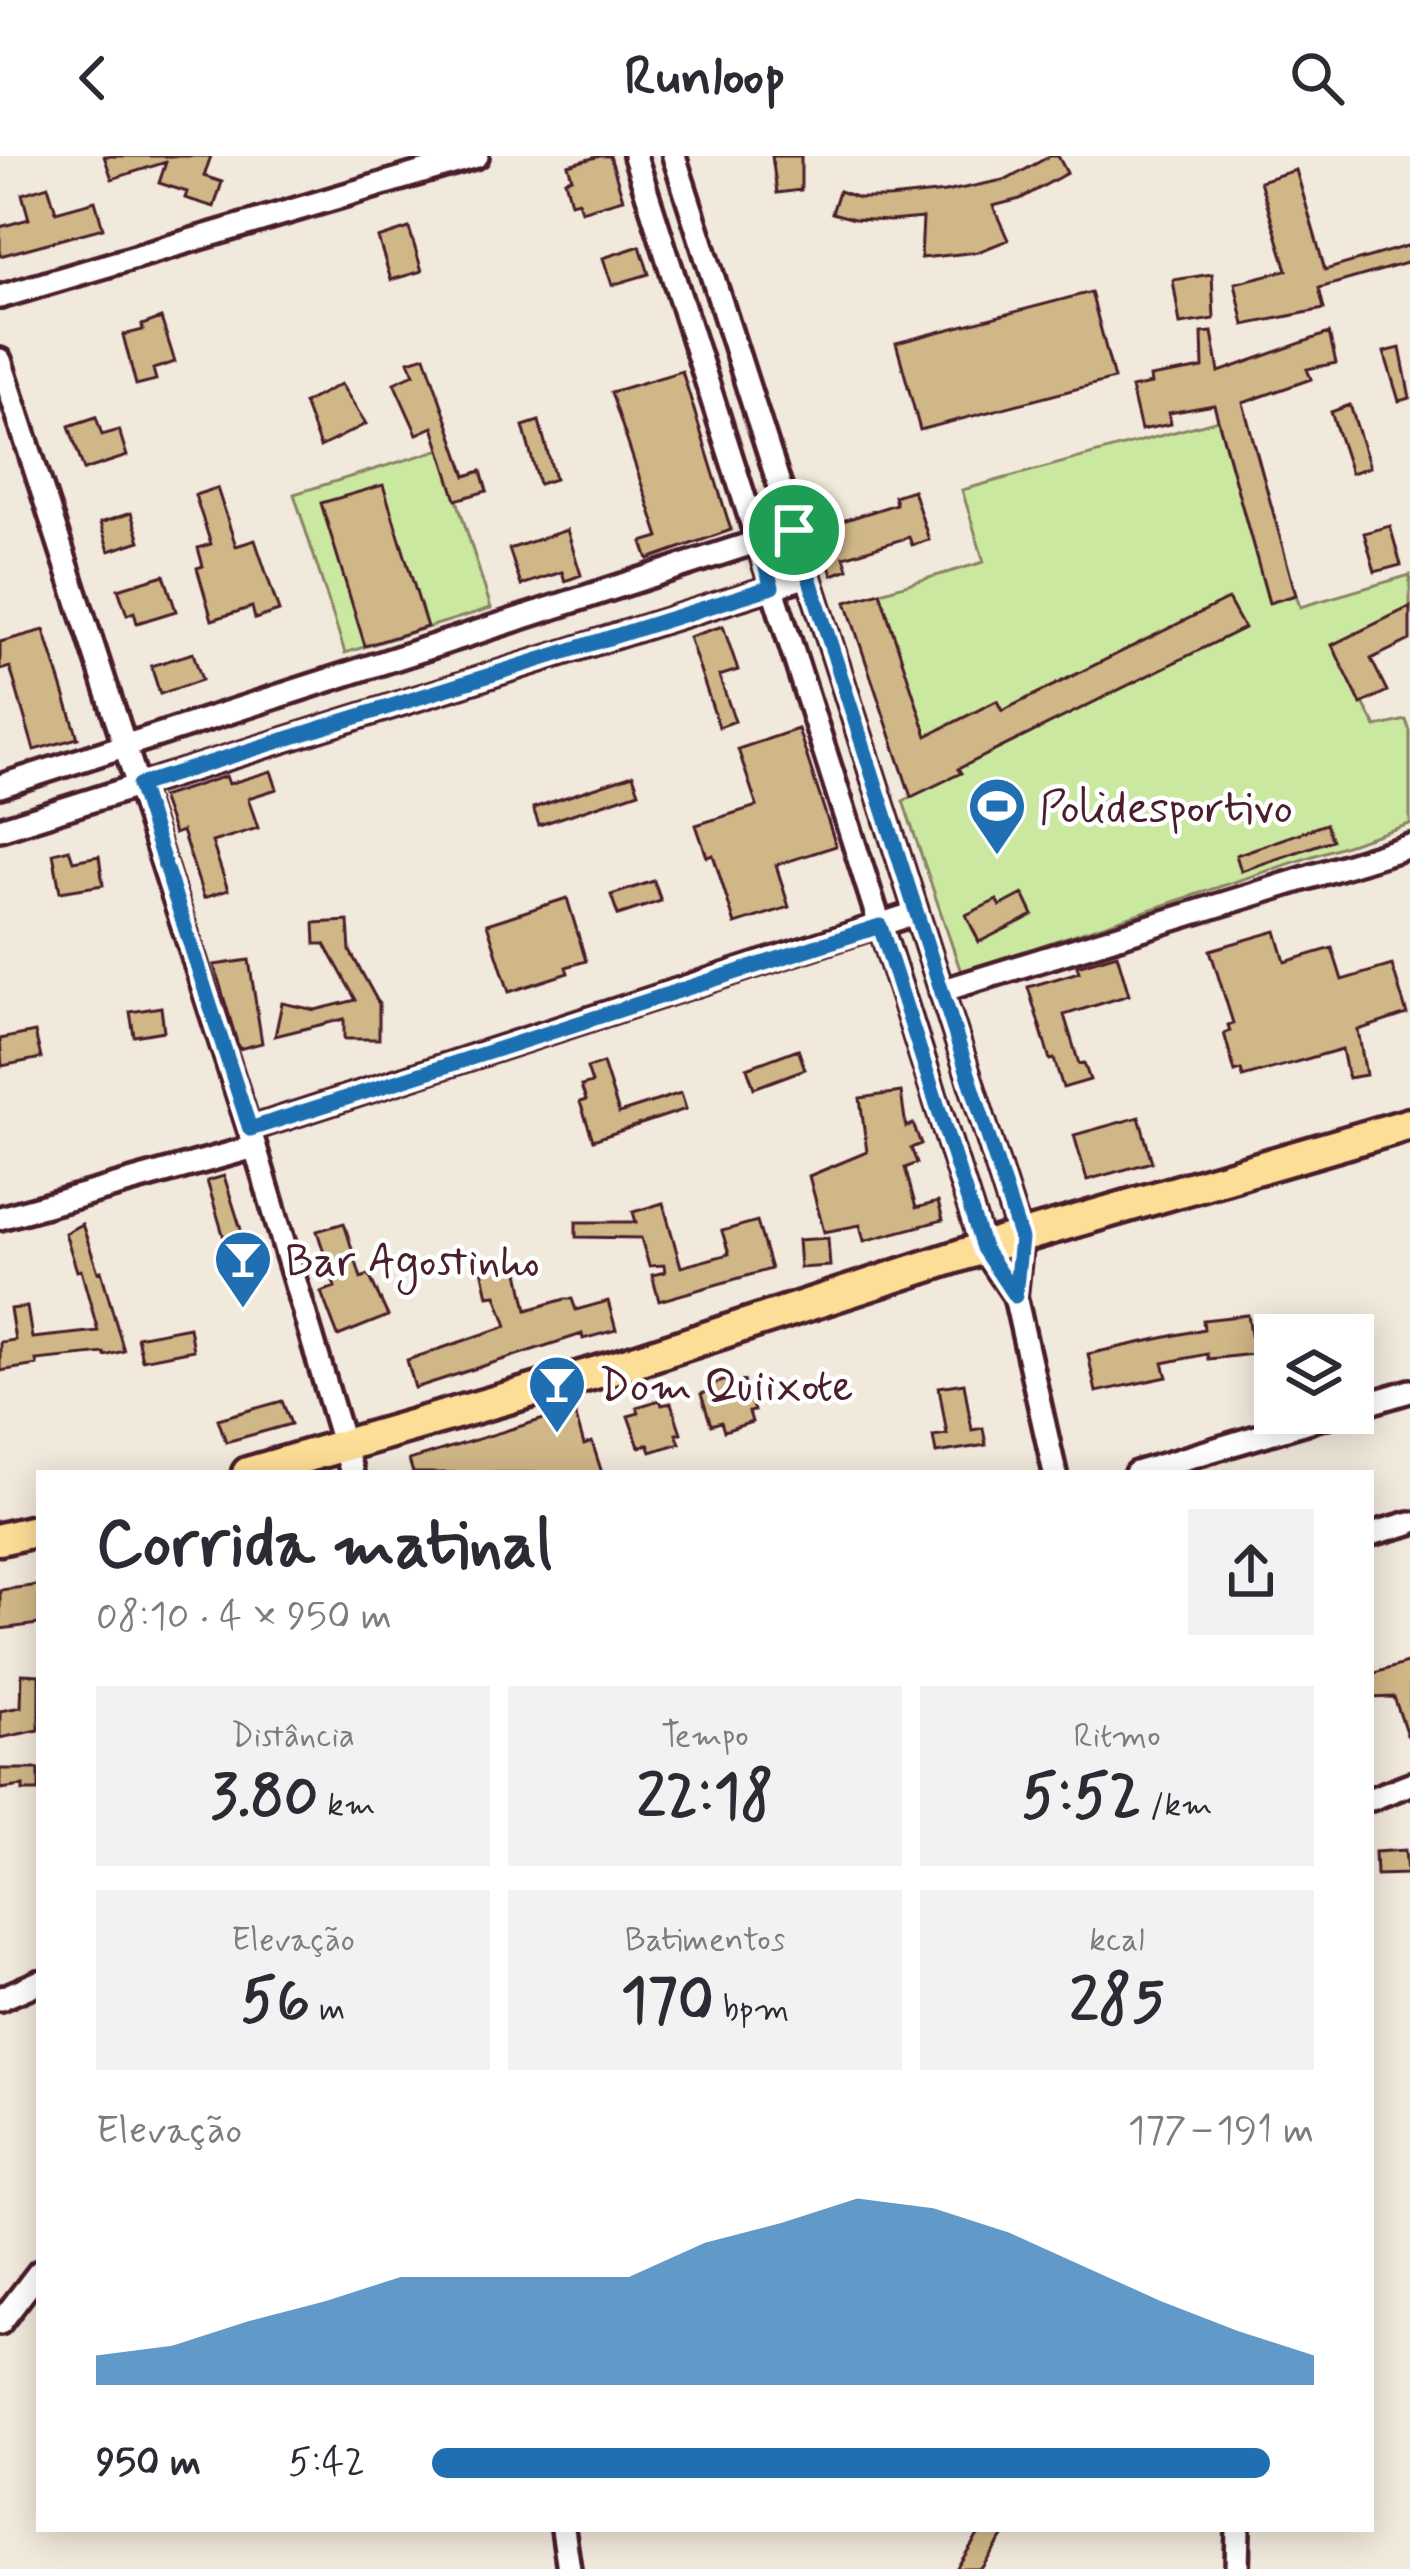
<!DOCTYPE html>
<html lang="pt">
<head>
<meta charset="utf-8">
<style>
  body { margin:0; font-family:Mynerve,sans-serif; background:#f2f2f3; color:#2b2b33; height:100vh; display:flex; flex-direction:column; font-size:45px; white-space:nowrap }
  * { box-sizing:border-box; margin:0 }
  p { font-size:39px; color:#7c7c81 }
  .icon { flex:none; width:66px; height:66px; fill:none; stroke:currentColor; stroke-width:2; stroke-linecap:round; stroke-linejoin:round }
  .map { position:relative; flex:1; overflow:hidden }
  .side { position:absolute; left:36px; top:1314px; width:1338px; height:1062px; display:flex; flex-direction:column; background:#fff; border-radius:0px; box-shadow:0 6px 30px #0003 }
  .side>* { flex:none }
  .controls { position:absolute; left:1254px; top:1158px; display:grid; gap:24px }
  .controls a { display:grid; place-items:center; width:120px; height:120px; border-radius:0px; background:#fff; box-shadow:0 6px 30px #0003; font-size:60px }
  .pin { position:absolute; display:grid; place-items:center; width:102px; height:102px; color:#fff; margin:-51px; border:6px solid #fff; border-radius:50%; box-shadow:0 3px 12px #0007 }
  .round { display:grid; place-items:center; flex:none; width:126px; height:126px; border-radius:0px; background:#f2f2f3 }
  .overview { display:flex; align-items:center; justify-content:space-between; height:204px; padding:0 60px }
  h1 { font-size:66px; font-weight:800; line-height:90px }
  .stats { display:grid; grid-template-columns:repeat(3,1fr); gap:18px; height:204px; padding:12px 60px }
  .stats div { display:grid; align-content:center; border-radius:0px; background:#f2f2f3; text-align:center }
  .stats b { font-size:60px; font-weight:800 }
  .stats small { font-size:33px; font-weight:400 }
  .stats p { font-size:33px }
  .chart { height:336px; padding:24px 60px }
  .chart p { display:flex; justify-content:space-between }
  .chart svg { width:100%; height:216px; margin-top:12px; fill:#1f6fb2; opacity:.7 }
  ul { padding:0 60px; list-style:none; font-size:39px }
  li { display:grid; grid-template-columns:192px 144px 1fr; align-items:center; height:90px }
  li i { height:30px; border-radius:15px; background:#1f6fb2 }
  header { display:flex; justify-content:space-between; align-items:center; height:156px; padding:0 60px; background:#fff; font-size:54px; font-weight:800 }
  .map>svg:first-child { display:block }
  .green { fill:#cbe8a0; stroke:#8a8466; stroke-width:3 }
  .building { fill:#d0b787; stroke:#4a1f2b; stroke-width:3 }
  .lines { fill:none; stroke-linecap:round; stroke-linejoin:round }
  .street-casing { stroke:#4a1f2b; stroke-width:30 }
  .primary-casing { stroke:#4a1f2b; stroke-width:39 }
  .street { stroke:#fff; stroke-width:21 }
  .primary { stroke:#fdde96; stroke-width:30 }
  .route-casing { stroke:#fff; stroke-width:24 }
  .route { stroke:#1f6fb2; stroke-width:15 }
  .labels { text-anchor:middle; stroke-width:9; stroke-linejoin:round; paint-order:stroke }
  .poi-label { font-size:45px; fill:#4a1f2b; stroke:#fff; text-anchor:start }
</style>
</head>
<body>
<header><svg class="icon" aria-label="back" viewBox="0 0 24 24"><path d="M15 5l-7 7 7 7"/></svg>Runloop<svg class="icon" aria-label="search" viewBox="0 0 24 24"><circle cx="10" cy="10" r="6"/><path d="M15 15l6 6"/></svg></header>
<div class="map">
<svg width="1410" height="2413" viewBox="0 0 1410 2413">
  <rect width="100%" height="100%" fill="#f1e9db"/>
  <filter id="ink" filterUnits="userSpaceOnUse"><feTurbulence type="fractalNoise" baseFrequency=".00833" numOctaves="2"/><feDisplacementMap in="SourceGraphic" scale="24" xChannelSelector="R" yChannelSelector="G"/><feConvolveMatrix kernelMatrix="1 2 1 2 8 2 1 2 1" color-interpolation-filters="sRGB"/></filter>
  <g filter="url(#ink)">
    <path class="green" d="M1218,264L1269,447L1296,439L1300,451L1410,419V451L1332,489L1376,571L1406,564L1410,575V668L961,816L903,645L960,617L958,613L1243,472L1228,444L1002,555L996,545L940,573L931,595L880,436L984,406L962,334Z
      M441,293L491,452L345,497L294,338Z"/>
    <path class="building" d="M104,0H211L204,20L222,26L214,51L185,42L187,36L159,27L166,6L112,23Z
      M600,0H610L623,43L581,55L578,45L571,47L565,24L572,22L568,9Z
      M772,0H801V34L777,37Z
      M1050,0H1058L1067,17L1020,43L993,50L1008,84L978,96L921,102L923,62L890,65L854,63L832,57L839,35L859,42H889L945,36L1008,23Z
      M1296,14L1325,114L1410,89V106L1319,132L1324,153L1244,169L1235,127L1287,114L1260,25Z
      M48,30L56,56L95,45L103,72L0,100V71L29,63L22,38Z
      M409,72L422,115L391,124L378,82Z
      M640,90L649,118L612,129L603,102Z
      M1212,118L1214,163L1180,168L1173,124Z
      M1091,136L1114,223L920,274L896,187Z
      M161,162L175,206L153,213L156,224L136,229L123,179L143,174L142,169Z
      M1212,176L1219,216L1329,177L1336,207L1307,213L1311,223L1243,247L1296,439L1269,447L1214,249L1169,257L1171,268L1141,274L1131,232L1151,228L1150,221L1203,212L1202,177Z
      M1400,192L1410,242L1399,245L1384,196Z
      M425,200L466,320L481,315L487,335L456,344L433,271L417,278L394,227L414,218L409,205Z
      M682,215L731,374L648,403L642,386L659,381L611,236Z
      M341,228L366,268L320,291L304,247Z
      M1350,249L1370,311L1351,317L1331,256Z
      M96,261L102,279L119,274L127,300L84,314L69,270Z
      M539,265L555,323L539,328L523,270Z
      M383,329L427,471L365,490L321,347Z
      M217,332L236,390L255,384L279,455L255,463L252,451L212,464L197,412L203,410L198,392L211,388L195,339Z
      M913,334L929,384L912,389L909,381L844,401L848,413L832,419L813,360L829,355L833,368L896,348L894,340Z
      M131,357L140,385L109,395L100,367Z
      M1390,370L1401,409L1375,416L1364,377Z
      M567,374L581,419L565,425L562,416L521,429L509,393Z
      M164,419L176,455L137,467L134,456L127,459L118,433Z
      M880,436L927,580L997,545L1002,555L1228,443L1244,472L958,613L961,617L911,641L846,446Z
      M1410,451V484L1371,503L1387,535L1361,548L1332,489Z
      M723,470L738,514L719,520L735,565L719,571L689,481Z
      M44,474L78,582L34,594L10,511L0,514V486Z
      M193,497L202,524L160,538L151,510Z
      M798,573L836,690L776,709L789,751L735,768L713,699L707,701L696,669L757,650L738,593Z
      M271,615L277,633L248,642L258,672L212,686L228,734L204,742L182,675L174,678L161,641L226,620L229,628Z
      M633,619L639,636L539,669L533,652Z
      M1326,668L1332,684L1241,715L1236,699Z
      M69,693L73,705L99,700L103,729L60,736L53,697Z
      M654,725L661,745L618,759L611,739Z
      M1023,738L1033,759L979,786L966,759L997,744L1000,750Z
      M567,742L586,805L566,811L568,817L509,836L487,768Z
      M348,765L350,795L379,848V883H344V863L275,880L282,847L315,854L356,844L325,788H315L314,767Z
      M1276,775L1285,806L1332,792L1342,824L1392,809L1407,858L1358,874L1366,919L1348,922L1342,893L1243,921L1241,914L1235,916L1224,877L1230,875L1228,869L1233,867L1210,794Z
      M1117,798L1129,839L1064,859L1079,908L1084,907L1090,924L1063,932L1054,903L1050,904L1028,831L1079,816L1077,810Z
      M249,804L262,887L239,893L214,809Z
      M161,851L164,875L134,880L130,856Z
      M35,876L41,902L2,910L0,883Z
      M798,893L805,913L754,932L747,912Z
      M603,907L619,957L681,937L686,953L593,984L580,946L586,944L581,930L592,927L587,912Z
      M901,936L906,971L913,968L921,988L911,992L917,1007L905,1012L916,1052L938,1046L943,1064L864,1085L860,1069L824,1076L809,1020L867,996L860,942Z
      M1139,961L1152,1006L1087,1024L1074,979Z
      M224,1020L243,1080L225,1085L207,1025Z
      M663,1047L681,1111L729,1098L722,1075L757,1065L771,1113L659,1145L652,1119L665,1116L664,1109L649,1110L641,1082L576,1081V1066H636L633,1056Z
      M344,1067L361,1122L369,1119L388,1160L338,1180L321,1136L335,1131L317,1075Z
      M82,1068L98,1116L101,1115L124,1195L105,1200L104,1197L36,1204L37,1209L0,1215V1186L15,1184L10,1153L27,1151L32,1182L98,1175L81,1114L77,1115L65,1077Z
      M828,1082L830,1110L800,1112L798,1084Z
      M517,1106L527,1154L565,1143H572L576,1154L608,1145L616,1174L583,1183L582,1178L415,1232L407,1204L507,1170L496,1139L488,1140L482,1113Z
      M1248,1159L1254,1198L1208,1203L1207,1198L1163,1207L1167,1221L1096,1236L1088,1198L1204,1173L1203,1164Z
      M189,1171L193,1194L142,1204L137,1181Z
      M733,1222L735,1228L744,1225L754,1255L749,1256L752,1266L724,1275L721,1266L711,1269L701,1238L711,1235L710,1229Z
      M964,1227L972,1274L983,1272L986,1289L936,1297L933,1280L947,1278L939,1231Z
      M660,1244L662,1249L671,1247L681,1277L676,1278L680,1287L651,1296L648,1288L639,1291L628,1260L639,1257L637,1251Z
      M282,1245L291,1268L226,1286L218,1263Z
      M574,1254L584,1289L592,1286L602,1317H413L409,1304Z
      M39,1429V1468L0,1473V1434Z
      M1410,1506V1578L1407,1579L1394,1541L1371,1542V1518Z
      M22,1518L39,1519V1574L0,1582V1555L21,1551Z
      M0,1613H39V1635H23V1630L0,1633Z
      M1405,1694L1407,1718L1376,1719L1375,1696Z
      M982,2373H1008L981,2413H956Z"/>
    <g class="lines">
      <defs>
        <path id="street" d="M635,0L983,1092L1015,1140
          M674,0L1021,1083L1015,1140L1055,1317
          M0,141L477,0
          M0,204L255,991L352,1317
          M0,630L793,374
          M0,673L808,420
          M941,835L1410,690
          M250,973L916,757
          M0,1062L255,991
          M1353,1252L1410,1235
          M1136,1317L1337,1257
          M1371,1378L1410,1367
          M1371,1643L1410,1628
          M0,1843L39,1826
          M0,2167L39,2116
          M563,2373L569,2413
          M1237,2413L1238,2373"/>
        <path id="primary" d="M248,1317L619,1210L983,1092L1410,968
          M0,1383L39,1374"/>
      </defs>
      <use href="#street" class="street-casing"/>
      <use href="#primary" class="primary-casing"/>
      <use href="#street" class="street"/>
      <use href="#primary" class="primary"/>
    </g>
  </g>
  <g class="lines" filter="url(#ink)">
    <defs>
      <path id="route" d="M794,374L1021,1083L1015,1140L983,1092L880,770L250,973L139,629L772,431L758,386Z"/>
    </defs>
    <use href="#route" class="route-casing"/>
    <use href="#route" class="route"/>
  </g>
  <defs>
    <symbol id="stadium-pin" viewBox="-11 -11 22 30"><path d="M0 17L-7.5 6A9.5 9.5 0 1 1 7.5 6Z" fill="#1f6fb2" stroke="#fff"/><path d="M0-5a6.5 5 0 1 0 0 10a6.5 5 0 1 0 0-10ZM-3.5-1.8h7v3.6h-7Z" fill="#fff"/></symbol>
    <symbol id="bar-pin" viewBox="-11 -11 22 30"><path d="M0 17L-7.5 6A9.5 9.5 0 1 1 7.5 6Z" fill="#1f6fb2" stroke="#fff"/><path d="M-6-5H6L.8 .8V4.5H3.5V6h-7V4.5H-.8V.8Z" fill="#fff"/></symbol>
  </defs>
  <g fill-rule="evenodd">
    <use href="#stadium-pin" x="964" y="617" width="66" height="90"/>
    <use href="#bar-pin" x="210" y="1070" width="66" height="90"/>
    <use href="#bar-pin" x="524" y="1195" width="66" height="90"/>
  </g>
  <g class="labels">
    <g class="poi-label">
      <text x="1039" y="666">Polidesportivo</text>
      <text x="285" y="1119">Bar Agostinho</text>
      <text x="599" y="1244">Dom Quiixote</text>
    </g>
  </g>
</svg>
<div class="controls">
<a><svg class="icon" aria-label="layers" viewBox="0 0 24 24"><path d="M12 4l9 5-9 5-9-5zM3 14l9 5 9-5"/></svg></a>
</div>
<div class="pin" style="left:794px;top:374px;background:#1e9e55"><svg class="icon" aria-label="arrive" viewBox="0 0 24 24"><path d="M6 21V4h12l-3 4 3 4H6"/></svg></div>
<section class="side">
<div class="overview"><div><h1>Corrida matinal</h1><p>08:10 · 4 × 950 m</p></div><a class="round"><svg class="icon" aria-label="share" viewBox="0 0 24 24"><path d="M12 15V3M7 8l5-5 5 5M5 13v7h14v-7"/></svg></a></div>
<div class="stats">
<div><p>Distância</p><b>3.80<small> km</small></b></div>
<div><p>Tempo</p><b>22:18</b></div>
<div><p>Ritmo</p><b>5:52<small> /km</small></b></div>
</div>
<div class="stats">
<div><p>Elevação</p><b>56<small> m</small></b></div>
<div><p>Batimentos</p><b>170<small> bpm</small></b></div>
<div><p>kcal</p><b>285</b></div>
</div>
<div class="chart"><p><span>Elevação</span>177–191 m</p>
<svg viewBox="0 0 160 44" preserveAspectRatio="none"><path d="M0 44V38L10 36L20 31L30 27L40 22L50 22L60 22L70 22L80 15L90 11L100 6L110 8L120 13L130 20L140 27L150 33L160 38V44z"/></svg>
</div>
<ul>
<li><b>950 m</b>5:42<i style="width:95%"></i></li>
</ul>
</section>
</div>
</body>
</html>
